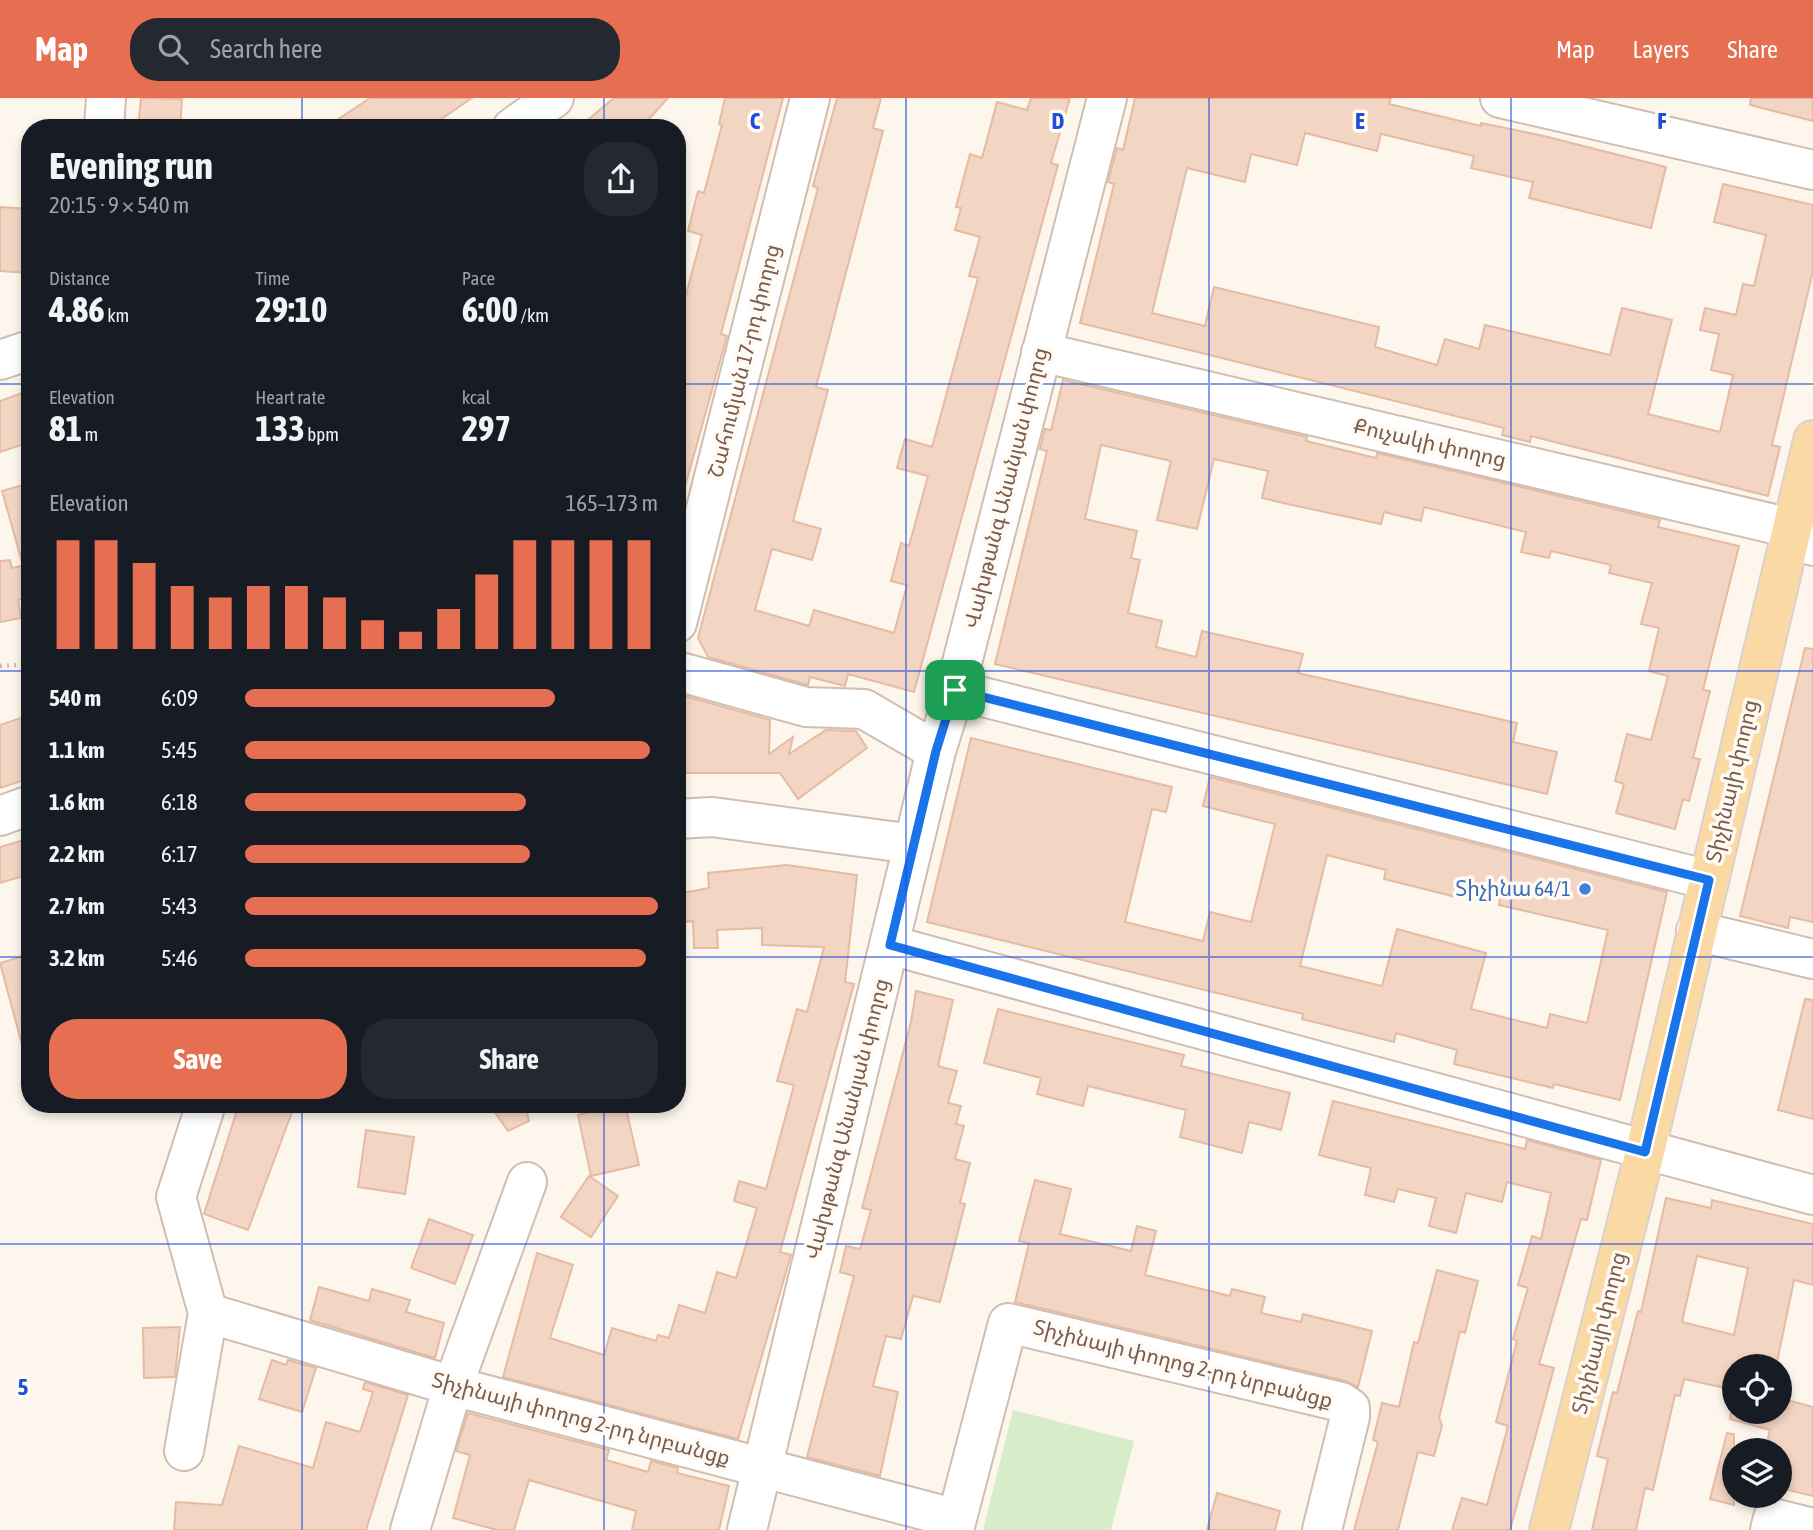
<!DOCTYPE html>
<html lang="en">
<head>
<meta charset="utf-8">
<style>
  body { margin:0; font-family:"Asap Condensed","Noto Sans Armenian",sans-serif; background:#242831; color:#f1f3f6; height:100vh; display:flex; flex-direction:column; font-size:26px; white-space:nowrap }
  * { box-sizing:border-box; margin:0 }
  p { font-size:23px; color:#9ea1a6 }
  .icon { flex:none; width:38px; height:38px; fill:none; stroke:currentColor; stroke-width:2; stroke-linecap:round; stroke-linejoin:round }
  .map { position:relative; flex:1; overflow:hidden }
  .side { position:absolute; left:21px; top:21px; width:665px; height:994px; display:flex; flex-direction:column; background:#171b24; border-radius:28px; box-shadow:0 4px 10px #0003 }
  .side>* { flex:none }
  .tools { position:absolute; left:1722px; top:1256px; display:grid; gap:14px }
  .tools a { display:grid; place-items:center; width:70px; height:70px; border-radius:50%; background:#171b24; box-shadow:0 4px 10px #0003; font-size:35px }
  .pin { position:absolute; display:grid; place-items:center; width:60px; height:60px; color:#fff; margin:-30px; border-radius:14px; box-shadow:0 4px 10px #0006 }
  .round { display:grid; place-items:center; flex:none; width:74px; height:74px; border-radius:28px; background:#242831 }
  .head { display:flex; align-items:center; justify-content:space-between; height:119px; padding:0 28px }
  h1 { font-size:38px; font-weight:700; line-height:52px }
  .metrics { display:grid; grid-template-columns:repeat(3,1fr); gap:10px; height:119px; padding:7px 28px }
  .metrics div { display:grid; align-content:center }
  .metrics b { font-size:35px; font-weight:700 }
  .metrics small { font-size:19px; font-weight:400 }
  .metrics p { font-size:19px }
  .chart { height:196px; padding:14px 28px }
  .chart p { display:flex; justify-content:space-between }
  .chart svg { width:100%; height:126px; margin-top:7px; stroke:#e76f51; stroke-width:6 }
  .button { display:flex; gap:14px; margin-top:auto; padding:14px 28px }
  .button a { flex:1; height:80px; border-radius:28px; background:#e76f51; color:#fff; font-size:28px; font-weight:700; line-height:80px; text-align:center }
  .button a+a { background:#242831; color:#f1f3f6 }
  ul { padding:0 28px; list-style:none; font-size:23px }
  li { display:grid; grid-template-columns:112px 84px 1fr; align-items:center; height:52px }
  li i { height:18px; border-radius:9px; background:#e76f51 }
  header { display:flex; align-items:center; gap:42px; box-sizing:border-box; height:98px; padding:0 35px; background:#e76f51; color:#fff }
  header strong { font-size:33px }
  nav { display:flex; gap:38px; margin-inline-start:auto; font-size:24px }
  .search { width:490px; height:63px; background:#242831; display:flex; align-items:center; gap:18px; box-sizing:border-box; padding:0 24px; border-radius:28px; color:#9ea1a6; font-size:26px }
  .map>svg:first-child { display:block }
  .green { fill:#d8ecc9 }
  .building { fill:#f3d5c3; stroke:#e6bba3; stroke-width:2; fill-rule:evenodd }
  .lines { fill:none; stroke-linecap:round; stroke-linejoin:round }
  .minor-casing { stroke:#d1beb0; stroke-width:42 }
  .major-casing { stroke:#dad1cd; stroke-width:42 }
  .path { stroke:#d9b8a5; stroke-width:4.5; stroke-dasharray:2 5; stroke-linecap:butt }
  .minor { stroke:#fff; stroke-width:38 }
  .major { stroke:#fbd9a5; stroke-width:38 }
  .route-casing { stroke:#fff; stroke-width:14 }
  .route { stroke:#1a73e8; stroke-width:9 }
  .grid { fill:none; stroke:#1d4ed8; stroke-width:2; stroke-opacity:0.55 }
  .shop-dot { fill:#3f7fe0; stroke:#fffaf3; stroke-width:2.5 }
  .labels { text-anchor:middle; stroke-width:7; stroke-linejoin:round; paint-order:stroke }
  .street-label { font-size:21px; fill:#7a5c4d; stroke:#fffaf3 }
  .shop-label { font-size:21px; fill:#366cbe; stroke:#fffaf3; text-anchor:end }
  .grid-label { font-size:23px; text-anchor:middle; font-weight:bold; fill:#1d4ed8; stroke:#fffaf3; stroke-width:7; stroke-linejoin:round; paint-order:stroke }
</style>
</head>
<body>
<header>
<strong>Map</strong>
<div class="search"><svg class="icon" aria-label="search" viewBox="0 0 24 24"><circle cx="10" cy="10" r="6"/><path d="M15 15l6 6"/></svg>Search here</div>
<nav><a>Map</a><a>Layers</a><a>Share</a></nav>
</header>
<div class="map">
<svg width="1813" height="1432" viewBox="0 0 1813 1432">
  <rect width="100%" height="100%" fill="#fdf6ec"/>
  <path class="green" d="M1013,1312L1134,1343L1111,1432H983Z"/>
  <path class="building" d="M141,0L182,1L180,30H138Z
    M370,0H472L440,22L444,30H325Z
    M614,0H668L641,30H578Z
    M725,0H783L721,236L727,238L683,396L677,395V230L702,137L688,133L698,93L704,95L722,27L719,26Z
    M837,0H881L873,30L883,33L816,289L828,292L793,423L821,431L812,462L772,451L755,512L809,528L814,512L894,535L907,487L891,483L901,445L909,448L928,378L897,370L905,341L932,349L978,180L969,178L980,139L955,132L961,110L956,109L970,56L982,60L997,4L1027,12L1031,0H1070L1051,65L1058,67L914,594L848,576L845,588L810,579L808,587L708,559L698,540L818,90L813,88Z
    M1135,0H1391L1389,6L1481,28V25L1544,38L1666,69L1651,130L1529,100L1533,84L1471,70L1474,58L1381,36L1377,53L1305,35L1297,67L1251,56L1245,84L1187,70L1152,215L1205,228L1214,189L1379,229L1375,249L1437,267L1445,241L1479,251L1485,227L1610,257L1622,210L1672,222L1648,316L1720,334L1733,277L1711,272L1719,236L1700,232L1705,210L1736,217L1743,186L1754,188L1766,137L1714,124L1723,86L1813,107V173L1772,347L1780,349L1768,398L1531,338L1530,344L1502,337L1504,330L1080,225L1114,86L1108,84L1117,50L1123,52Z
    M1751,0H1813V23L1750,7Z
    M0,109L30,111V175L0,173Z
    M1063,282L1307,339L1306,343L1376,360L1377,355L1660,422L1658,429L1739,448L1703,592L1710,593L1693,660L1700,661L1689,703L1683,701L1675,731L1616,715L1624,686L1615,683L1627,636L1651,642L1668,578L1649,573L1659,530L1641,526L1652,485L1609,475L1611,467L1551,453L1549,460L1521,454L1526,434L1424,409L1421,423L1384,414L1381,426L1292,407L1262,400L1268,373L1214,361L1197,431L1157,422L1171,363L1101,347L1085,421L1137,433L1131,460L1140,462L1128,515L1162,523L1156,549L1196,559L1202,533L1303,556L1298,575L1517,625L1513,644L1557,654L1547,696L995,566L1047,353L1040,351L1045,331L1051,332Z
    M25,294L30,308V344L0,354V303Z
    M30,385V470L24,471L2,393Z
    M10,462L12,470L22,468L28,500L18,502L21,520L0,524V463Z
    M1805,550L1813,551V824L1790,819L1788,830L1740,818Z
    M677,596L770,622L769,656L793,639L789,656L826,632L856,633L867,650L798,701L780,675H677Z
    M30,617V680L0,690V627Z
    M971,640L1172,689L1166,714L1152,711L1125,824L1203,843L1210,814L1251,824L1275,726L1203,708L1210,679L1667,794L1620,1002L1554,986L1553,990L1454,966L1457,952L1396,935L1394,944L1302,921L1303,916L927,824ZM1327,757L1386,772L1384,781L1460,800L1462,792L1500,801L1499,807L1608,832L1587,925L1550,916L1547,930L1471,911L1486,855L1397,831L1382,888L1300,868Z
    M30,740V776L0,785V749Z
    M787,767L857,777L845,884L854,886L780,1154L791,1157L790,1160L738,1341L503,1279L537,1155L573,1167L550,1240L604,1257L612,1230L656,1243L658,1237L669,1240L679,1207L705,1215L717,1174L736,1180L757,1110L734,1103L739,1083L766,1091L794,987L777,983L797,911L807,914L824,849L762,847V830L717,832L718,850H694L693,823L677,825V796L709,790L708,775Z
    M30,856V953L24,954L0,865Z
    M916,893L953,902L938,968L957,973L948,1005L961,1008L956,1026L964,1028L955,1061L970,1065L960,1105L965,1106L940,1204L913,1198L901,1241L886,1238L873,1288L898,1294L880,1378L807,1359L854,1178L840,1174L846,1148L860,1151L871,1112L862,1110L911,924Z
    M1805,901L1813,902V1021L1778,1012Z
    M998,911L1184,957L1181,968L1290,995L1281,1032L1249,1024L1242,1055L1180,1039L1186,1012L1088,988L1083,1008L1037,996L1041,980L984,965Z
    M1333,1003L1525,1051L1527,1042L1601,1062L1587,1122L1581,1121L1539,1266L1554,1270L1510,1432H1452L1462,1400L1487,1407L1508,1328L1496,1324L1517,1243L1513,1241L1528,1190L1518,1187L1532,1138L1541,1141L1551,1095L1507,1084L1502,1104L1466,1095L1456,1135L1429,1128L1436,1100L1398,1091L1394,1104L1365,1097L1371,1070L1319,1057Z
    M239,1006H295L248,1132L204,1116Z
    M489,1006H525L529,1023L508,1033Z
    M592,1006H625L639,1067L591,1078L578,1017L594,1013Z
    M366,1032L414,1039L405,1096L358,1089Z
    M589,1078L618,1098L591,1139L561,1119Z
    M1035,1082L1071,1091L1060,1136L1131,1153L1137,1128L1156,1133L1145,1177L1230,1198L1232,1191L1265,1199L1261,1215L1301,1224L1303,1216L1372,1233L1358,1289L1346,1283L1015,1204L1029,1145L1019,1143Z
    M1666,1100L1711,1110L1712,1102L1813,1126V1187L1794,1182L1776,1269H1734V1292L1684,1281L1680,1298L1675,1297L1653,1392L1645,1390L1636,1432H1592L1608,1361L1597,1358L1613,1294L1617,1295L1638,1213L1641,1214ZM1697,1158L1748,1170L1734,1237L1682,1224Z
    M429,1121L473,1137L455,1186L411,1170Z
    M1437,1172L1478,1183L1465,1235L1460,1233L1439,1320L1442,1327L1434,1358L1418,1354L1398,1432H1354L1378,1344L1373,1342L1382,1305L1399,1309L1414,1244L1418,1245Z
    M319,1189L369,1203L372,1191L410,1202L406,1214L444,1225L435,1260L310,1222Z
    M180,1229L175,1279L144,1280L143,1230Z
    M272,1262L286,1267L288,1262L316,1270L302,1314L259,1301Z
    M365,1284L408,1297L366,1432H174L176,1404L222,1407L239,1348L313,1370L326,1324L360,1334L373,1294L363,1291Z
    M1780,1300L1813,1309V1398L1780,1390V1353H1765L1770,1332L1730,1321L1731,1314H1780Z
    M468,1315L609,1352L606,1362L648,1374L651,1363L678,1370L677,1375L729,1388L719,1432H632L636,1413L529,1382L514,1432H497L453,1420L470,1357L456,1353Z
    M1727,1335L1734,1336V1407L1710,1401Z
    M1217,1395L1280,1413L1275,1432H1207Z"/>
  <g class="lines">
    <defs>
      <path id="minor" d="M1500,0L1813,72
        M104,30L106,0
        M512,30L554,0
        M1041,254L1791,430L1813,448
        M0,262L30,252
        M677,525L810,0
        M677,573L806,609L864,611L936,653
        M955,592L1709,782
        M0,718L30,707
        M677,721L712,719L913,746
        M1696,833L1813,861
        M890,847L1813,1097
        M208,1215L453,1288L957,1421
        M184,1353L208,1215L176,1099L206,1006
        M410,1432L453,1288L527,1084
        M747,1432L936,653L955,592L1107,0
        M954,1432L1008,1225L1341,1304L1350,1310V1319L1322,1432
        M1770,1432L1773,1420L1813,1430"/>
      <path id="major" d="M1549,1432L1645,1054L1813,342"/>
    </defs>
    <use href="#minor" class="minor-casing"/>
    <use href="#major" class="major-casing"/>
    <path class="path" d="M0,568L30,566"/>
    <use href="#minor" class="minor"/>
    <use href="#major" class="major"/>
  </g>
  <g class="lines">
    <defs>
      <path id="route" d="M955,592L1709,782L1645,1054L890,847L936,653Z"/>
    </defs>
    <use href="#route" class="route-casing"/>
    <use href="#route" class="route"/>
  </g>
  <path class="grid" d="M302,0V30M604,0V30M906,0V1432M1209,0V1432M1511,0V1432M0,286H30M677,286H1813M0,573H30M677,573H1813M0,859H30M677,859H1813M302,1006V1432M604,1006V1432M0,1146H1813"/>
  <circle class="shop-dot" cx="1585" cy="791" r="7"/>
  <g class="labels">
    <g class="street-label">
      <text transform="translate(744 263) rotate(-76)" y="7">Շահումյան 17-րդ փողոց</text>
      <text transform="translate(1430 345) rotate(13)" y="7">Քուչակի փողոց</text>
      <text transform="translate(1006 390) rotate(-76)" y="7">Վախթանգ Անանյան փողոց</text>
      <text transform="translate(1732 683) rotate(-77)" y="7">Տիչինայի փողոց</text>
      <text transform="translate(847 1021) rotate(-76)" y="7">Վախթանգ Անանյան փողոց</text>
      <text transform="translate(1599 1235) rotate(-76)" y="7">Տիչինայի փողոց</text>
      <text transform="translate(1183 1266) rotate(14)" y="7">Տիչինայի փողոց 2-րդ նրբանցք</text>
      <text transform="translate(581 1321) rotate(15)" y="7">Տիչինայի փողոց 2-րդ նրբանցք</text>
    </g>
    <g class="shop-label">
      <text x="1571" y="798">Տիչինա 64/1</text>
    </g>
  </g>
  <g class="grid-label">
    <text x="755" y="31">C</text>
    <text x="1058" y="31">D</text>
    <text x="1360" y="31">E</text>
    <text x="1662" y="31">F</text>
    <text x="23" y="1297">5</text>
  </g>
</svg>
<div class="tools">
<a><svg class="icon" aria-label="locate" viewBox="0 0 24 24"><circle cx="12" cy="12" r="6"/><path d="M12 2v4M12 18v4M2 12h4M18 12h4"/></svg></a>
<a><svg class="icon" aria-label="layers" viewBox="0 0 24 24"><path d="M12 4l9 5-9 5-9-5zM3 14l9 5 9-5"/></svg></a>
</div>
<div class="pin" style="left:955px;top:592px;background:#1e9e55"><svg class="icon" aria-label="arrive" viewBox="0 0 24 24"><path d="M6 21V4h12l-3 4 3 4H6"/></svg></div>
<section class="side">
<div class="head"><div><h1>Evening run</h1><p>20:15 · 9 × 540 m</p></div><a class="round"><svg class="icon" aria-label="share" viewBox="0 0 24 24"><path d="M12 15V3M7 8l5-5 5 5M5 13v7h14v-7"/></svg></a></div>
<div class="metrics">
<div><p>Distance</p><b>4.86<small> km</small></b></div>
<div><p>Time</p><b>29:10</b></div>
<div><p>Pace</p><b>6:00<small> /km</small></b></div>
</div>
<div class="metrics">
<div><p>Elevation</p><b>81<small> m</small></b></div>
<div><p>Heart rate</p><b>133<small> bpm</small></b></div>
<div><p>kcal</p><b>297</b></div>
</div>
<div class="chart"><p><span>Elevation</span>165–173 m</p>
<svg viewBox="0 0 160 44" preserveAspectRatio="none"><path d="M5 44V6M15 44V6M25 44V14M35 44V22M45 44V26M55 44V22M65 44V22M75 44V26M85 44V34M95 44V38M105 44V30M115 44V18M125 44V6M135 44V6M145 44V6M155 44V6"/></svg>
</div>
<ul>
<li><b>540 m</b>6:09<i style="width:75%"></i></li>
<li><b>1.1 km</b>5:45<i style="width:98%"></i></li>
<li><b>1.6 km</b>6:18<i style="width:68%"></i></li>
<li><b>2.2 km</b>6:17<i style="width:69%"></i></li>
<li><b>2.7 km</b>5:43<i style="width:100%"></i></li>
<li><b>3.2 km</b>5:46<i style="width:97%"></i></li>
</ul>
<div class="button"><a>Save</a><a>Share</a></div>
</section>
</div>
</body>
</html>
